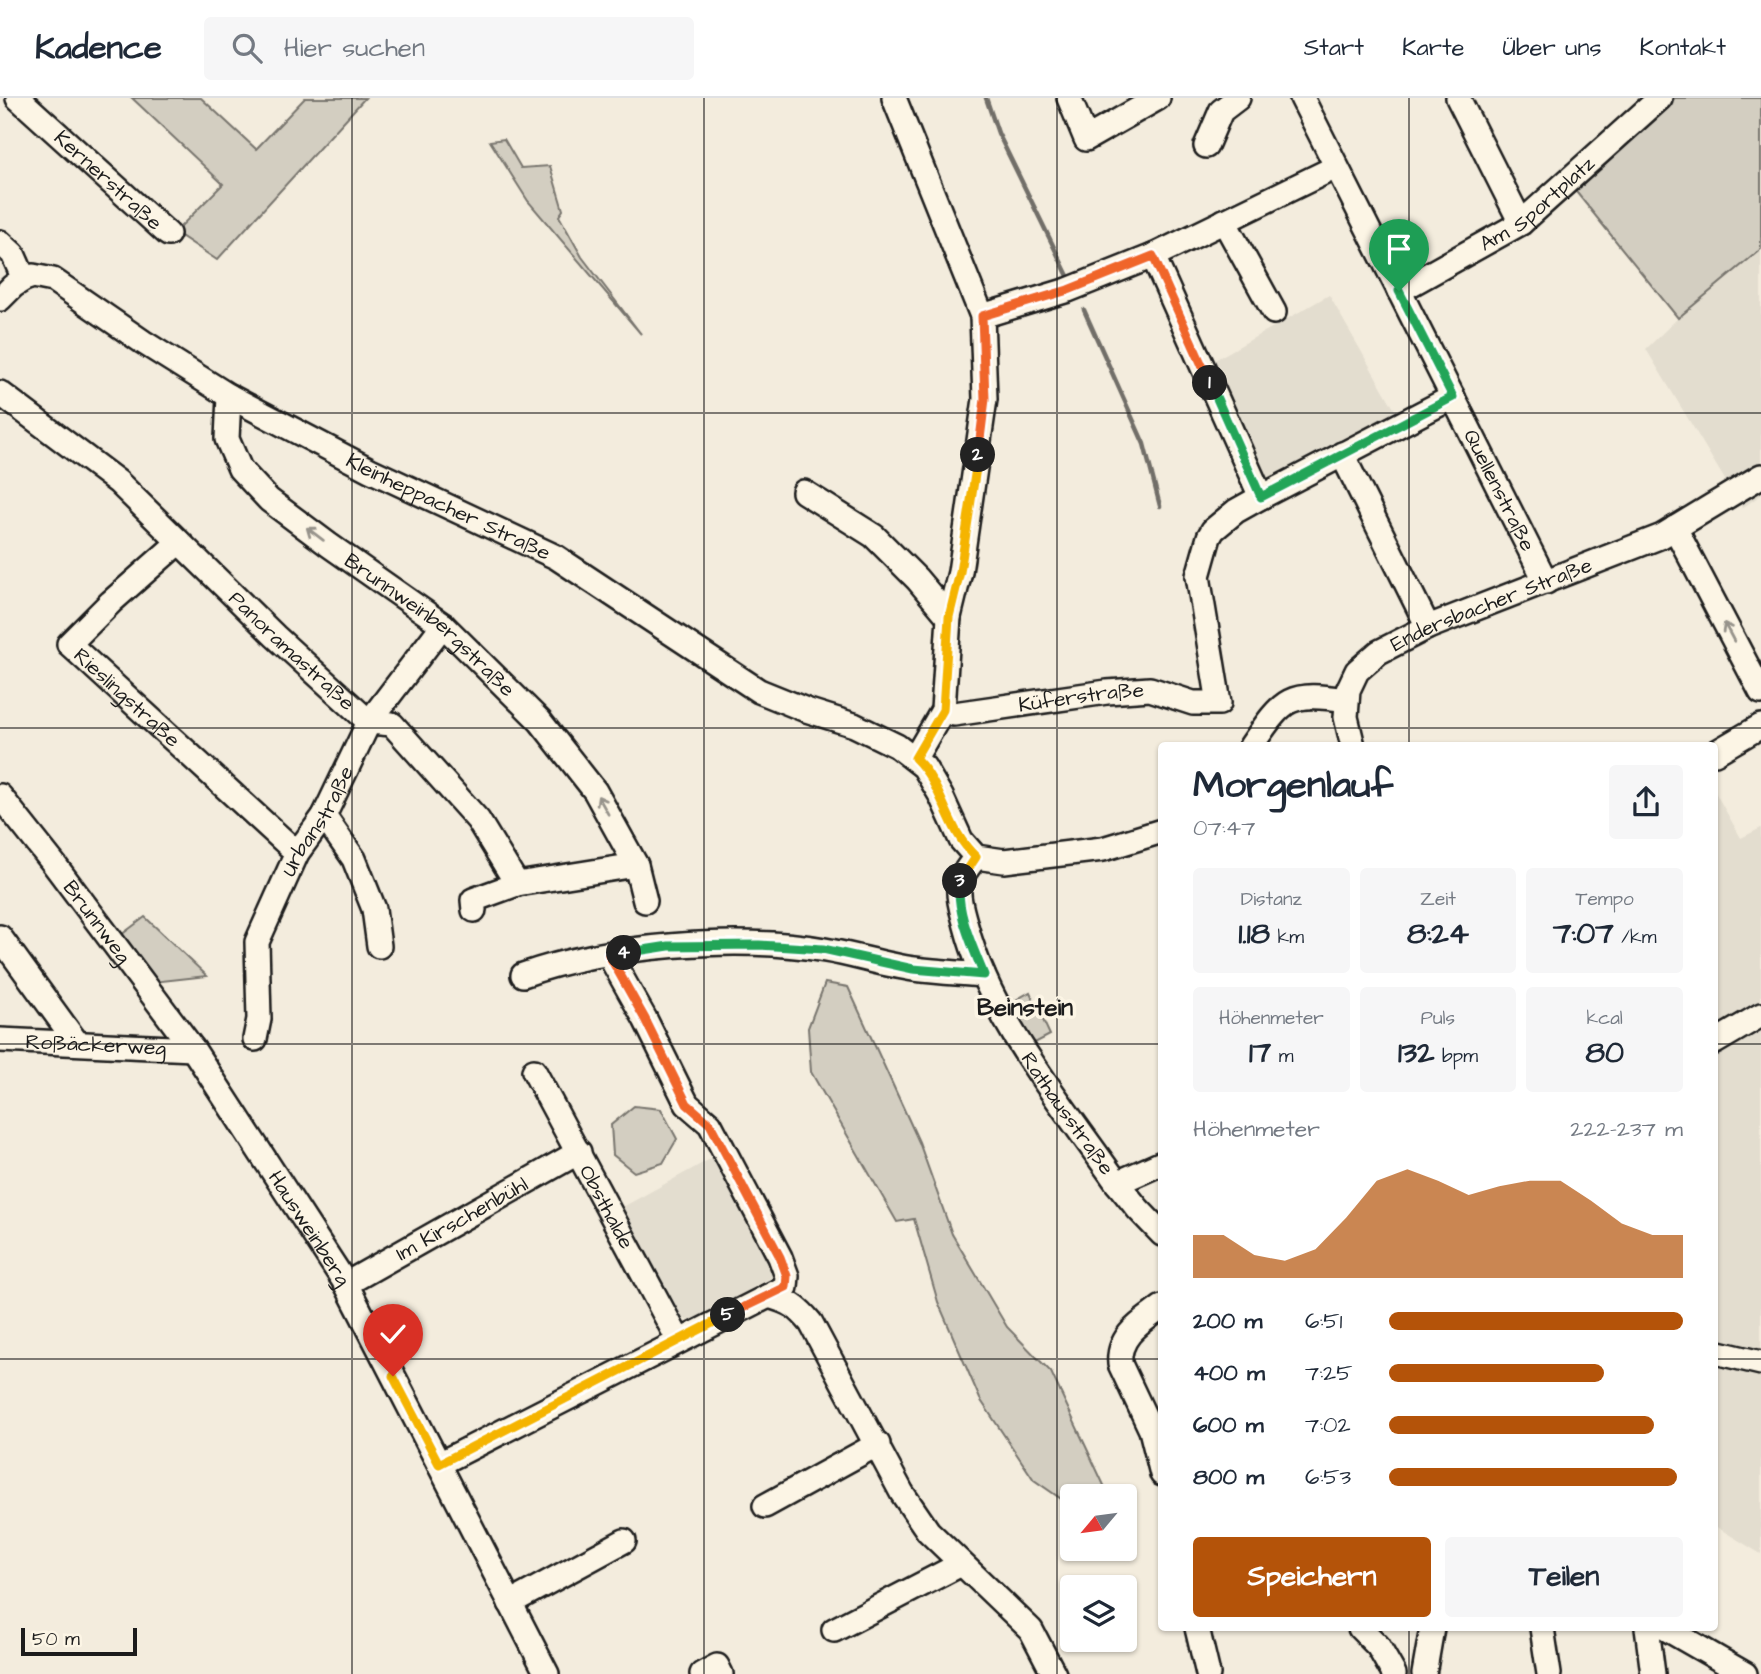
<!DOCTYPE html>
<html lang="de">
<head>
<meta charset="utf-8">
<style>
  body { margin:0; font-family:"Architects Daughter",sans-serif; background:#f6f6f7; color:#1f2937; height:100vh; display:flex; flex-direction:column; font-size:26px; white-space:nowrap }
  * { box-sizing:border-box; margin:0 }
  p { font-size:23px; color:#747a83 }
  .icon { flex:none; width:38px; height:38px; fill:none; stroke:currentColor; stroke-width:2; stroke-linecap:round; stroke-linejoin:round }
  .map { position:relative; flex:1; overflow:hidden }
  .side { position:absolute; left:1158px; top:644px; width:560px; height:889px; display:flex; flex-direction:column; background:#fff; border-radius:7px; box-shadow:0 2px 5px #0004 }
  .side>* { flex:none }
  .needle { width:46px; rotate:241deg }
  .tools { position:absolute; left:1060px; top:1386px; display:grid; gap:14px }
  .tools a { display:grid; place-items:center; width:77px; height:77px; border-radius:7px; background:#fff; box-shadow:0 2px 5px #0004; font-size:35px }
  .scale { position:absolute; left:21px; bottom:18px; width:116px; box-sizing:border-box; padding-left:7px; border:4px solid #1c1c1c; border-top:0; font-size:19px; line-height:24px; white-space:nowrap; color:#1c1c1c; -webkit-text-stroke:5px #fcf5e5; paint-order:stroke }
  .pin { position:absolute; display:grid; place-items:center; width:60px; height:60px; color:#fff; margin:-72px -30px; border-radius:50% 50% 50% 0; rotate:-45deg; box-shadow:0 0 7px #0007 }
  .pin .icon { rotate:45deg }
  .km { position:absolute; width:35px; height:35px; margin:-18px; border-radius:50%; background:#222; color:#fff; font-size:19px; line-height:35px; text-align:center }
  .round { display:grid; place-items:center; flex:none; width:74px; height:74px; border-radius:7px; background:#f6f6f7 }
  .headline { display:flex; align-items:center; justify-content:space-between; height:119px; padding:0 35px }
  h1 { font-size:38px; font-weight:700; line-height:52px }
  .figures { display:grid; grid-template-columns:repeat(3,1fr); gap:10px; height:119px; padding:7px 35px }
  .figures div { display:grid; align-content:center; border-radius:7px; background:#f6f6f7; text-align:center }
  .figures b { font-size:30px; font-weight:700 }
  .figures small { font-size:19px; font-weight:400 }
  .figures p { font-size:19px }
  .chart { height:196px; padding:14px 35px }
  .chart p { display:flex; justify-content:space-between }
  .chart svg { width:100%; height:126px; margin-top:7px; fill:#b45309; opacity:.7 }
  .action { display:flex; gap:14px; margin-top:auto; padding:14px 35px }
  .action a { flex:1; height:80px; border-radius:7px; background:#b45309; color:#fff; font-size:28px; font-weight:700; line-height:80px; text-align:center }
  .action a+a { background:#f6f6f7; color:#1f2937 }
  ul { padding:0 35px; list-style:none; font-size:23px }
  li { display:grid; grid-template-columns:112px 84px 1fr; align-items:center; height:52px }
  li i { height:18px; border-radius:9px; background:#b45309 }
  header { display:flex; align-items:center; gap:42px; box-sizing:border-box; height:98px; padding:0 35px; background:#fff; border-bottom:2px solid #e0e1e3 }
  header strong { font-size:33px }
  nav { display:flex; gap:38px; margin-inline-start:auto; font-size:24px }
  .search { width:490px; height:63px; background:#f6f6f7; display:flex; align-items:center; gap:18px; box-sizing:border-box; padding:0 24px; border-radius:7px; color:#747a83; font-size:26px }
  .map>svg:first-child { display:block }
  .built { fill:#e3ddcf }
  .green { fill:#d3cec1; stroke:#78756e; stroke-width:2 }
  .lines { fill:none; stroke-linecap:round; stroke-linejoin:round }
  .stream { stroke:#716e68; stroke-width:4.5 }
  .minor-casing { stroke:#1c1c1c; stroke-width:28 }
  .minor { stroke:#fcf5e5; stroke-width:23 }
  .oneway { stroke:#97938b }
  .split-1-casing { stroke:#fff; stroke-width:14 }
  .split-2-casing { stroke:#fff; stroke-width:14 }
  .split-3-casing { stroke:#fff; stroke-width:14 }
  .split-4-casing { stroke:#fff; stroke-width:14 }
  .split-5-casing { stroke:#fff; stroke-width:14 }
  .split-6-casing { stroke:#fff; stroke-width:14 }
  .split-1 { stroke:#22a559; stroke-width:9 }
  .split-2 { stroke:#f0652b; stroke-width:9 }
  .split-3 { stroke:#f5b400; stroke-width:9 }
  .split-4 { stroke:#22a559; stroke-width:9 }
  .split-5 { stroke:#f0652b; stroke-width:9 }
  .split-6 { stroke:#f5b400; stroke-width:9 }
  .grid { fill:none; stroke:#1c1c1c; stroke-width:2; stroke-opacity:0.55 }
  .labels { text-anchor:middle; stroke-width:7; stroke-linejoin:round; paint-order:stroke }
  .street-label { font-size:21px; fill:#1c1c1c; stroke:#fcf5e5 }
  .quarter-label { font-size:24px; font-weight:bold; fill:#1c1c1c; stroke:#fcf5e5 }
</style>
</head>
<body>
<header>
<strong>Kadence</strong>
<div class="search"><svg class="icon" aria-label="search" viewBox="0 0 24 24"><circle cx="10" cy="10" r="6"/><path d="M15 15l6 6"/></svg>Hier suchen</div>
<nav><a>Start</a><a>Karte</a><a>Über uns</a><a>Kontakt</a></nav>
</header>
<div class="map">
<svg width="1761" height="1576" viewBox="0 0 1761 1576">
  <rect width="100%" height="100%" fill="#f3ecdd"/>
  <filter id="ink" filterUnits="userSpaceOnUse"><feTurbulence type="fractalNoise" baseFrequency=".0143" numOctaves="2"/><feDisplacementMap in="SourceGraphic" scale="14" xChannelSelector="R" yChannelSelector="G"/><feConvolveMatrix kernelMatrix="1 2 1 2 8 2 1 2 1" color-interpolation-filters="sRGB"/></filter>
  <g filter="url(#ink)">
    <path class="built" d="M1761,151V397L1742,410L1646,251L1678,220Z
      M1329,197L1396,314L1259,386L1206,267Z
      M1715,694L1741,740L1761,730V1456L1715,1428Z
      M712,1060L776,1177L693,1222H686L679,1217L621,1110Z"/>
    <path class="green" d="M132,0H201L256,51L305,0H365L217,162L175,134L223,86Z
      M1675,0H1761V151L1678,220L1573,90Z
      M504,41L521,70L550,68L563,112L559,118L582,159L641,236L528,103L490,43Z
      M145,819L207,878L153,884L121,837Z
      M825,885L848,889L919,1044L952,1136L1007,1229L1051,1274L1109,1398H1073V1409L1034,1382L980,1301L938,1204L914,1121L897,1124L811,974L808,930Z
      M1030,894L1050,937L1031,947L1005,908Z
      M634,1008L661,1011L677,1041L663,1065L634,1074L613,1057L611,1027Z"/>
    <g class="lines">
      <path class="stream" d="M986,0L998,35L1068,178
        M1084,212L1144,346L1160,408"/>
      <defs>
        <g id="minor">
          <path id="s1" d="M18,0L168,136"/>
          <path d="M894,0L982,218L985,301L960,474L949,519L943,612L915,660"/>
          <path d="M1069,0L1086,41L1158,0"/>
          <path id="s2" d="M1302,0L1546,484"/>
          <path d="M1458,0L1521,125"/>
          <path d="M1206,48L1221,13L1238,0"/>
          <path d="M1224,123L1274,214"/>
          <path d="M0,144L13,156L24,181"/>
          <path d="M1153,158L1261,399"/>
          <path id="s3" d="M1399,193L1521,125L1660,0"/>
          <path id="s4" d="M0,201L13,188L24,181L33,178L53,182L143,244L229,298L370,372L556,459L759,593L806,612L854,627L897,648L924,669L941,698L961,742L976,759L1004,763L1103,751L1162,733"/>
          <path d="M982,218L1068,192L1153,158L1336,69"/>
          <path id="s5" d="M0,295L118,384L275,538L369,624L392,626L478,722L517,786L473,802L474,812"/>
          <path id="s6" d="M229,298L227,341L240,371L269,402L329,447L443,527L540,623L595,693L636,767L645,803"/>
          <path d="M1342,356L1428,529"/>
          <path d="M804,394L874,438L917,481L949,519"/>
          <path d="M1675,430L1761,594"/>
          <path id="s7" d="M179,444L111,504L69,546L297,755"/>
          <path id="s8" d="M943,612L954,616L1107,594L1150,591L1193,605H1219L1198,478L1209,439L1213,432L1236,413L1261,399L1453,299"/>
          <path d="M1251,648C1284,600 1288,593 1347,602"/>
          <path id="s9" d="M1353,648L1346,619L1348,592L1357,573L1379,554L1428,529L1662,438L1761,378"/>
          <path d="M1715,655L1761,628"/>
          <path id="s10" d="M0,698L54,766L193,951L346,1186L547,1576"/>
          <path d="M324,718L354,761L374,811L379,848"/>
          <path id="s11" d="M976,759C969,768 960,778 959,791C958,803 963,816 966,828C990,921 1063,1007 1117,1085L1138,1111L1162,1136"/>
          <path d="M517,786L636,767"/>
          <path d="M0,839L77,945"/>
          <path d="M523,877C607,847 737,837 825,852C855,857 884,867 914,871C937,874 960,875 983,877"/>
          <path id="s12" d="M255,941L259,921L257,844L297,755L324,718L369,624L443,527"/>
          <path id="s13" d="M0,942L193,951"/>
          <path d="M1715,944L1761,917"/>
          <path id="s14" d="M534,973L679,1243"/>
          <path d="M1117,1085L1162,1065"/>
          <path id="s15" d="M346,1186L579,1054"/>
          <path d="M768,1198C790,1204 797,1208 811,1225L902,1395L928,1433L1031,1532L1054,1576"/>
          <path d="M1162,1209C1142,1224 1117,1238 1120,1266L1151,1332L1162,1376"/>
          <path d="M1715,1254L1761,1265"/>
          <path d="M439,1366L786,1189L787,1178L780,1159L710,1026L687,1006L645,921L609,857"/>
          <path d="M765,1408L878,1346"/>
          <path d="M510,1505L624,1443"/>
          <path d="M1197,1530L1208,1576"/>
          <path d="M1360,1530L1378,1548L1394,1576"/>
          <path d="M1542,1530L1549,1576"/>
          <path d="M1647,1530L1653,1576"/>
          <path d="M1665,1530L1745,1576"/>
          <path d="M834,1532L961,1466"/>
          <path d="M702,1576L717,1568L721,1576"/>
          <path d="M1424,1576L1432,1530"/>
        </g>
      </defs>
      <use href="#minor" class="minor-casing"/>
      <use href="#minor" class="minor"/>
    </g>
    <defs><path id="oneway-shaft" d="M-6 0H5M1.5-3L5.5 0L1.5 3" fill="none" stroke-width="1.6" stroke-linecap="round" stroke-linejoin="round" transform="scale(1.75)"/></defs>
    <g class="oneway">
      <use href="#oneway-shaft" transform="translate(315 436) rotate(-143)"/>
      <use href="#oneway-shaft" transform="translate(1729 534) rotate(-118)"/>
      <use href="#oneway-shaft" transform="translate(603 707) rotate(-119)"/>
    </g>
  </g>
  <g class="lines" filter="url(#ink)">
    <defs>
      <path id="split-1" d="M1210,285L1261,399L1453,299L1399,193"/>
      <path id="split-2" d="M978,357L985,301L982,218L1068,192L1153,158L1210,285"/>
      <path id="split-3" d="M960,783L976,759C946,732 944,688 915,660L943,612L949,519L960,474L978,357"/>
      <path id="split-4" d="M624,855L669,848L759,847L823,851L913,871L984,877C973,849 955,813 960,783"/>
      <path id="split-5" d="M624,855L609,857L645,921L687,1006L710,1026L780,1159L787,1178L786,1189L728,1217"/>
      <path id="split-6" d="M393,1278L439,1366L728,1217"/>
    </defs>
    <use href="#split-1" class="split-1-casing"/>
    <use href="#split-2" class="split-2-casing"/>
    <use href="#split-3" class="split-3-casing"/>
    <use href="#split-4" class="split-4-casing"/>
    <use href="#split-5" class="split-5-casing"/>
    <use href="#split-6" class="split-6-casing"/>
    <use href="#split-1" class="split-1"/>
    <use href="#split-2" class="split-2"/>
    <use href="#split-3" class="split-3"/>
    <use href="#split-4" class="split-4"/>
    <use href="#split-5" class="split-5"/>
    <use href="#split-6" class="split-6"/>
  </g>
  <path class="grid" d="M352,0V1576M704,0V1576M1057,0V1576M1409,0V648M0,315H1761M0,630H1761M0,946H1162M1715,946H1761M0,1261H1162M1715,1261H1761M1409,1530V1576"/>
  <g class="labels">
    <g class="street-label">
      <text dy="7" stroke="none"><textPath href="#s1" startOffset="122">Kernerstraße</textPath></text>
      <text dy="7" stroke="none"><textPath href="#s3" startOffset="164">Am Sportplatz</textPath></text>
      <text dy="7" stroke="none"><textPath href="#s2" startOffset="439">Quellenstraße</textPath></text>
      <text dy="7" stroke="none"><textPath href="#s4" startOffset="518">Kleinheppacher Straße</textPath></text>
      <text dy="7" stroke="none"><textPath href="#s9" startOffset="229">Endersbacher Straße</textPath></text>
      <text dy="7" stroke="none"><textPath href="#s6" startOffset="322">Brunnweinbergstraße</textPath></text>
      <text dy="7" stroke="none"><textPath href="#s5" startOffset="390">Panoramastraße</textPath></text>
      <text dy="7" stroke="none"><textPath href="#s7" startOffset="229">Rieslingstraße</textPath></text>
      <text dy="7" stroke="none"><textPath href="#s8" startOffset="140">Küferstraße</textPath></text>
      <text dy="7" stroke="none"><textPath href="#s12" startOffset="233">Urbanstraße</textPath></text>
      <text dy="7" stroke="none"><textPath href="#s10" startOffset="159">Brunnweg</textPath></text>
      <text dy="7" stroke="none"><textPath href="#s13" startOffset="96">Roßäckerweg</textPath></text>
      <text dy="7" stroke="none"><textPath href="#s11" startOffset="289">Rathausstraße</textPath></text>
      <text dy="7" stroke="none"><textPath href="#s14" startOffset="154">Obsthalde</textPath></text>
      <text dy="7" stroke="none"><textPath href="#s15" startOffset="133">Im Kirschenbühl</textPath></text>
      <text dy="7" stroke="none"><textPath href="#s10" startOffset="532">Hausweinberg</textPath></text>
    </g>
    <g class="quarter-label">
      <text x="1025" y="917">Beinstein</text>
    </g>
  </g>
</svg>
<div class="tools">
<a><svg class="needle" viewBox="-14 -14 28 28"><path d="M0-13l5 13h-10z" fill="#e53935"/><path d="M0 13l5-13h-10z" fill="#747a83"/></svg></a>
<a><svg class="icon" aria-label="layers" viewBox="0 0 24 24"><path d="M12 4l9 5-9 5-9-5zM3 14l9 5 9-5"/></svg></a>
</div>
<div class="scale">50 m</div>
<div class="pin" style="left:1399px;top:193px;background:#1e9e55"><svg class="icon" aria-label="arrive" viewBox="0 0 24 24"><path d="M6 21V4h12l-3 4 3 4H6"/></svg></div>
<div class="pin" style="left:393px;top:1278px;background:#d93025"><svg class="icon" aria-label="check" viewBox="0 0 24 24"><path d="M5 12l5 5 9-10"/></svg></div>
<b class="km" style="left:1210px;top:285px">1</b>
<b class="km" style="left:978px;top:357px">2</b>
<b class="km" style="left:960px;top:783px">3</b>
<b class="km" style="left:624px;top:855px">4</b>
<b class="km" style="left:728px;top:1217px">5</b>
<section class="side">
<div class="headline"><div><h1>Morgenlauf</h1><p>07:47</p></div><a class="round"><svg class="icon" aria-label="share" viewBox="0 0 24 24"><path d="M12 15V3M7 8l5-5 5 5M5 13v7h14v-7"/></svg></a></div>
<div class="figures">
<div><p>Distanz</p><b>1.18<small> km</small></b></div>
<div><p>Zeit</p><b>8:24</b></div>
<div><p>Tempo</p><b>7:07<small> /km</small></b></div>
</div>
<div class="figures">
<div><p>Höhenmeter</p><b>17<small> m</small></b></div>
<div><p>Puls</p><b>132<small> bpm</small></b></div>
<div><p>kcal</p><b>80</b></div>
</div>
<div class="chart"><p><span>Höhenmeter</span>222–237 m</p>
<svg viewBox="0 0 160 44" preserveAspectRatio="none"><path d="M0 44V29L10 29L20 36L30 38L40 34L50 23L60 10L70 6L80 10L90 15L100 12L110 10L120 10L130 17L140 25L150 29L160 29V44z"/></svg>
</div>
<ul>
<li><b>200 m</b>6:51<i style="width:100%"></i></li>
<li><b>400 m</b>7:25<i style="width:73%"></i></li>
<li><b>600 m</b>7:02<i style="width:90%"></i></li>
<li><b>800 m</b>6:53<i style="width:98%"></i></li>
</ul>
<div class="action"><a>Speichern</a><a>Teilen</a></div>
</section>
</div>
</body>
</html>
